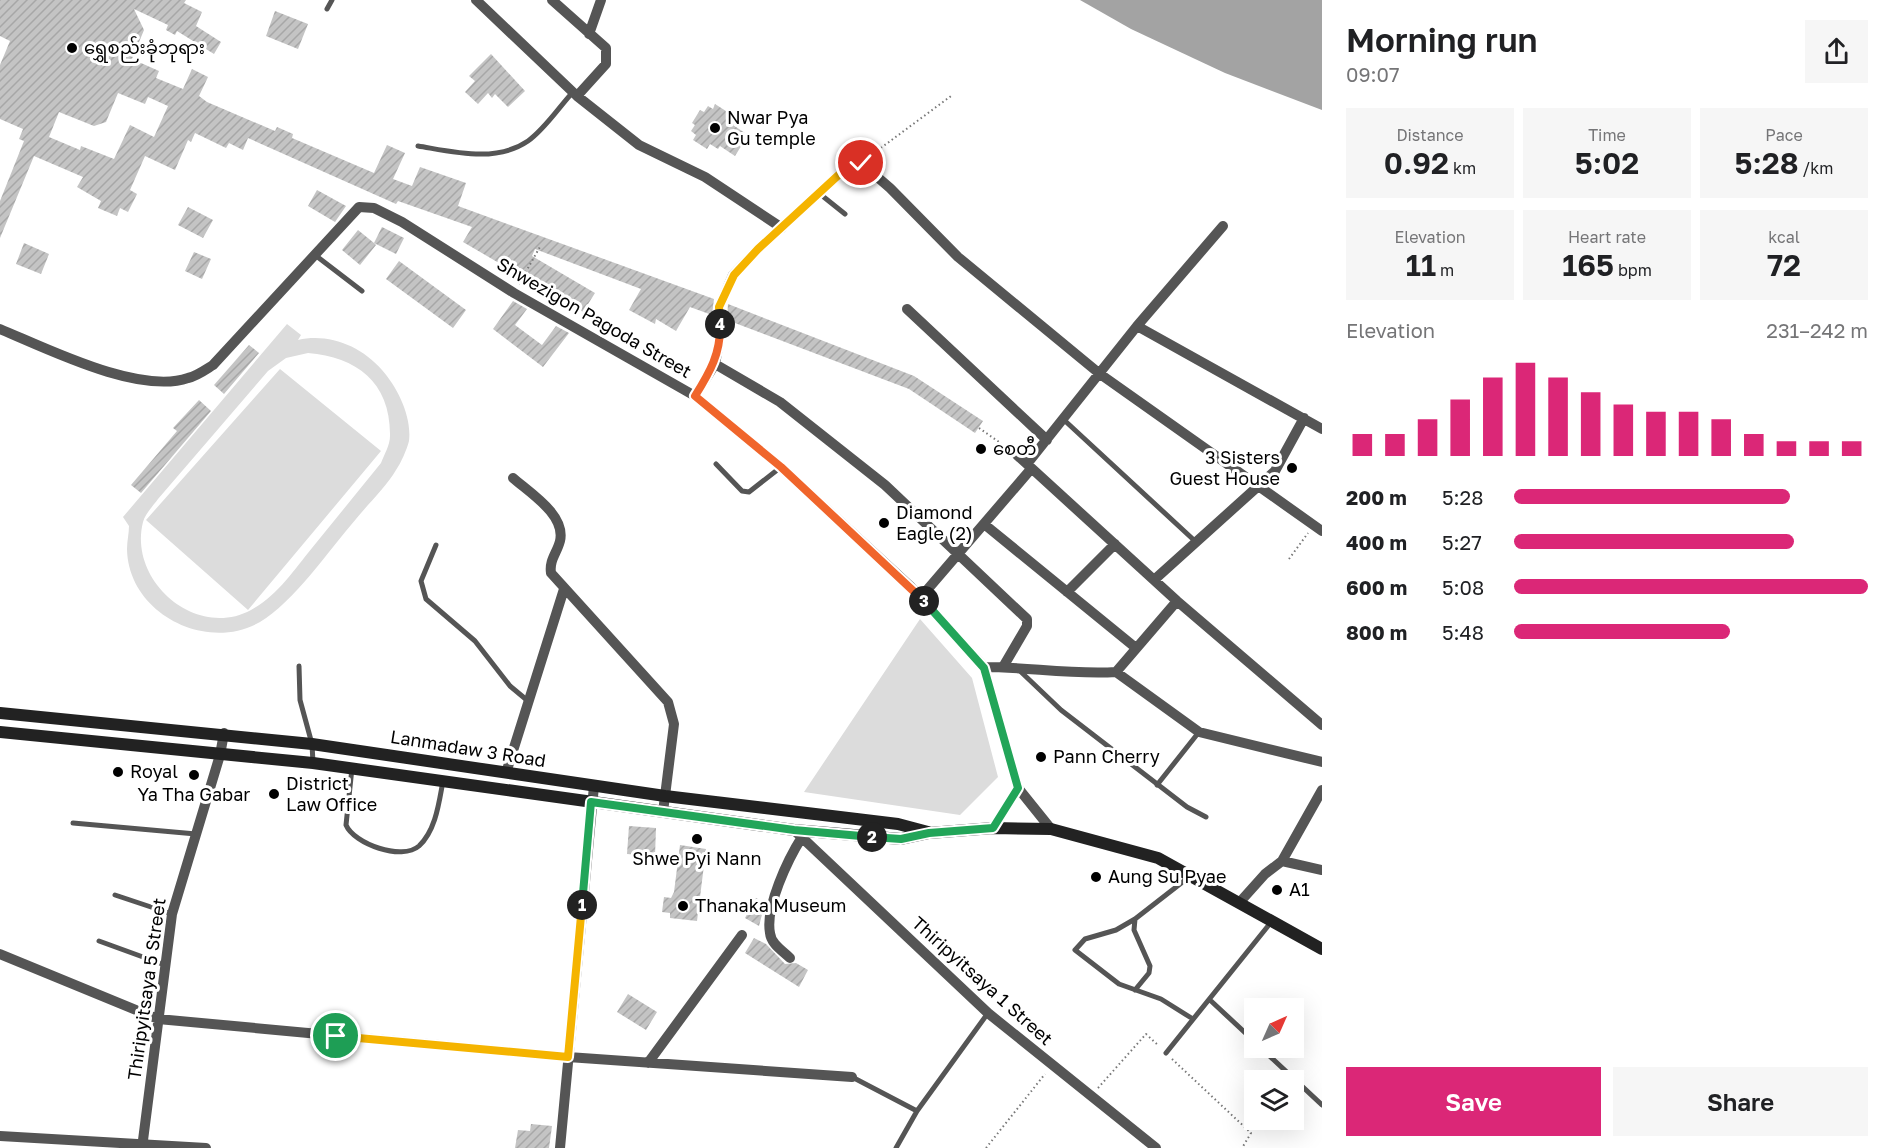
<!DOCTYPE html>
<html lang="en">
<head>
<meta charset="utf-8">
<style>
  body { margin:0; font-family:"Golos Text","Noto Sans Myanmar",sans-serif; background:#f6f6f6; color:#202124; height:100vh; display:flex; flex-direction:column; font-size:22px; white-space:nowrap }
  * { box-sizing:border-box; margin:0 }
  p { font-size:20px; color:#757577 }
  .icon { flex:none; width:33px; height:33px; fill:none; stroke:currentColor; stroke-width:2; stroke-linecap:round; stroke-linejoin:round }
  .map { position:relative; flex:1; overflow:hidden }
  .details { display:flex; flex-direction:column; background:#fff; width:570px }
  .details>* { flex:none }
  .needle { width:39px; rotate:45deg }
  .controls { position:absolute; left:1244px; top:998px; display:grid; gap:12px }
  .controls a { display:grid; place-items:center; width:60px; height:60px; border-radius:0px; background:#fff; box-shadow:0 6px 24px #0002; font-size:30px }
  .pin { position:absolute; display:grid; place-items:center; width:51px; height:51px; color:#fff; margin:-26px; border:3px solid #fff; border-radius:50%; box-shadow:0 2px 6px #0007 }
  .km { position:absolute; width:30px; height:30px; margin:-15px; border-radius:50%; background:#222; color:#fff; font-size:16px; line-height:30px; text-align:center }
  .round { display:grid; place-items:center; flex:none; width:63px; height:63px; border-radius:0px; background:#f6f6f6 }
  .headline { display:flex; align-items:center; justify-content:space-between; height:102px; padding:0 24px }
  h1 { font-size:33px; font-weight:600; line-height:45px }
  .metrics { display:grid; grid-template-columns:repeat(3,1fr); gap:9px; height:102px; padding:6px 24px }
  .metrics div { display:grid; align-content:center; border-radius:0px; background:#f6f6f6; text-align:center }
  .metrics b { font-size:30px; font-weight:600 }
  .metrics small { font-size:16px; font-weight:400 }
  .metrics p { font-size:16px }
  .chart { height:168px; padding:12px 24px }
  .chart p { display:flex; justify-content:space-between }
  .chart svg { width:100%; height:108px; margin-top:6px; stroke:#db2777; stroke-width:6 }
  .action { display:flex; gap:12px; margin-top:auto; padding:12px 24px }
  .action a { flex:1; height:69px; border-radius:0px; background:#db2777; color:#fff; font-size:24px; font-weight:600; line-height:69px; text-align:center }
  .action a+a { background:#f6f6f6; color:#202124 }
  ul { padding:0 24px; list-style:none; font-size:20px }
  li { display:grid; grid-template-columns:96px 72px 1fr; align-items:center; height:45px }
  li i { height:15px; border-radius:8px; background:#db2777 }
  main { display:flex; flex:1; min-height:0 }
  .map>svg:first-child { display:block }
  .park { fill:#dcdcdc; fill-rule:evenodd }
  .water { fill:#a3a3a3 }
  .building { fill:url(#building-hatch); fill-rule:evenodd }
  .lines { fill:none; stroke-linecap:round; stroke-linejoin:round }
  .path { stroke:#777; stroke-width:2; stroke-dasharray:1.5 3; stroke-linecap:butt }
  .lane { stroke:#555; stroke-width:5 }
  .street { stroke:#555; stroke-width:10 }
  .secondary { stroke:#222; stroke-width:12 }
  .split-1-casing { stroke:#fff; stroke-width:12 }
  .split-2-casing { stroke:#fff; stroke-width:12 }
  .split-3-casing { stroke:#fff; stroke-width:12 }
  .split-4-casing { stroke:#fff; stroke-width:12 }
  .split-5-casing { stroke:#fff; stroke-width:12 }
  .split-1 { stroke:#f5b400; stroke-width:8 }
  .split-2 { stroke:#22a559; stroke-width:8 }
  .split-3 { stroke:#22a559; stroke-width:8 }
  .split-4 { stroke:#f0652b; stroke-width:8 }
  .split-5 { stroke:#f5b400; stroke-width:8 }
  .poi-dot { fill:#000; stroke:#fff; stroke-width:2 }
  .labels { text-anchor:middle; stroke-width:6; stroke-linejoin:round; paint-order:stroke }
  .poi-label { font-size:18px; fill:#000; stroke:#fff; text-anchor:start }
  .street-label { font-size:18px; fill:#000; stroke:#fff }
</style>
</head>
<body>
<main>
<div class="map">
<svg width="1322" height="1148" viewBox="0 0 1322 1148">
  <defs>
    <pattern id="building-hatch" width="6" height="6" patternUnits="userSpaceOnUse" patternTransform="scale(1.5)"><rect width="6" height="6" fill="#c4c4c4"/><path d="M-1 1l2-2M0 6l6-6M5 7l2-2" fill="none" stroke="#a7a7a7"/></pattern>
  </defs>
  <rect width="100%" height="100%" fill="#fff"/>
  <path class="park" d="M287,324L301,335L298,340C329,333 361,346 382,370C397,387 412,416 409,441C407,449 401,463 396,470C386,487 369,503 356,519C330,549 293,603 260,622C206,653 128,613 127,549C127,541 129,533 129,526L123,517ZM308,353C357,357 391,383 390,436C390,445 384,455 381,463C358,491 335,520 312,548C294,570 277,596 251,610C196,640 128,581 143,522C145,514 153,506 158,499L268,371L286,358Z
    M280,369L381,451L248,610L146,520Z
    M920,619L972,678L998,777L960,815L804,792Z"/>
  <path class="water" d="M1080,0H1322V110L1225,73L1131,29Z"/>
  <path class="building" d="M0,0H186L184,3L202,12L196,26L221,42L214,54L177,31L175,35L166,30L168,25L134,9L144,30L132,59L159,71L156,78L183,89L192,69L208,77L199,96L207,102L275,131L277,127L293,134L292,138L374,173L387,145L405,153L393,179L412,186L420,167L466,183L458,206L714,299L712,315L690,307L676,331L656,319L655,324L629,310L641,289L535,249L532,256L595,293L583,312L463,242L472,227L398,201L396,204L248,138L243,150L229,143L226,148L195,133L191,142L188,140L175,170L145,156L130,190L137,194L128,212L120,208L117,216L98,208L101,201L77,187L83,177L34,156L0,238V201L24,141L19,139L23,129L0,119V65L10,41L0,36ZM118,93L145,104L148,97L168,106L154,137L130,125L114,159L81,146L80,150L49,137L59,112L94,126L106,122Z
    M275,11L308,24L298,49L266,36Z
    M491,54L525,91L508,107L495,94L492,98L488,93L478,104L465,92L475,81L469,76Z
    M715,104L729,113L726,118L735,123L733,125L748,135L735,156L720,146L718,149L710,144L707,149L693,140L696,135L691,131L695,125L692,123L700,110L704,112L708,106L713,109Z
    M317,190L346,206L335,222L308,206Z
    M188,207L213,220L203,238L178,225Z
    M382,227L404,238L396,254L374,243L376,245L360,265L342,250L358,230L374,243Z
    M24,243L49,254L41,274L16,264Z
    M194,252L211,259L202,279L185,271Z
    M399,261L466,310L453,328L386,279Z
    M513,301L527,309L515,325L542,345L556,326L569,333L543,367L493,329Z
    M728,304L914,376L983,421L975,433L909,389L727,320Z
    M249,345L259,353L224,394L214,385Z
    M199,400L211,411L141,493L131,485L177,431L173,428Z
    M629,826L656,828L655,856L627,854Z
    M680,845L706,849L697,921L670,918V913L662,912L664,897L671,898L674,892Z
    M756,898L765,903L759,926L745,918Z
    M754,938L766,944L785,964L796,963L808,970L799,987L745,953Z
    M628,994L657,1012L646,1030L617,1012Z
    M531,1124L552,1126L549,1148H515L518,1130L530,1131Z"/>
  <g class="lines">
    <path class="path" d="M870,156L951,96
      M519,284L541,245
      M979,428L1009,449
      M1289,559L1308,533
      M1172,1059L1251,1133L1242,1148
      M1098,1088L1146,1034L1159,1046
      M986,1148L1045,1074"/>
    <path class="lane" d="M327,9L332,0
      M418,146C454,152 496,163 528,141C545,129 559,107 573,92
      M820,194L845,214
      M315,255L362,291
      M1063,419L1196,542
      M716,464L742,491L749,492L781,467
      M436,545L421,581L426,599L475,641L510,686L528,701
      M299,666L300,700L312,744L313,763
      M1019,670L1061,710L1187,807L1206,817
      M352,768L346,825C354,844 402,861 419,846C436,830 439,802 443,781
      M1157,785L1199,732
      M73,823L196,834
      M115,895L172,914
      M1135,919L1116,930L1085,939L1075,950L1119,984L1161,999L1193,1019
      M99,941L165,965
      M1135,990L1149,973L1150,966L1134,930L1135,919L1189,877
      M1210,1000L1254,1041
      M1260,1047L1322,1105
      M1166,1053L1272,921
      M852,1077L917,1111
      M896,1148L917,1111L988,1013"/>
    <path class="street" d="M476,0L577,96L639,145L705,177L782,228
      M552,0L606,48V64L577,96
      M589,34L601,0
      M907,309L1047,440
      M1137,326L1322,429
      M0,329C46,348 139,395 188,378C197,376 205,370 213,365L359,207L374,208L402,222L514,293L695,396L781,467L911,587L984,667L1018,788L1051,829
      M715,364L780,402L885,485L1027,619V626L1003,667
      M695,396L715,364L720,337L719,307L733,275L758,249L844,170L851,164L861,163L890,188L958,257L1100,374L1322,531
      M1017,455L1177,601L1322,725
      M1027,464L1137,326L1223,226
      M513,478C530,493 566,515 560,541C557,553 549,560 551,573L668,702L674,724L663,812
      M984,524L1136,648
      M1154,580L1275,471L1304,418
      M1067,592L1115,544
      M921,597L1031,469
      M984,667C1028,667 1072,675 1116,672L1177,601
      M1116,672L1199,732L1322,762
      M506,773L564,589
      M993,828L1018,788
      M794,830L988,1013L1156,1148
      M1282,861L1322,870
      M1239,903L1265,874L1282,861L1322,790
      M0,954L158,1019L568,1057L852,1077
      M790,958C783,951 771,944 770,933C765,907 788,859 802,837
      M648,1063L742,935
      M0,1136L206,1148
      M142,1148L172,914L220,755L224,733
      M560,1148L594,786"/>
    <path class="secondary" d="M0,713L312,744L665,796L898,824L928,832
      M0,732L313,763L794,830L901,839L929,833L993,828L1051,829L1158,858L1322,949"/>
  </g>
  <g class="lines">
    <defs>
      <path id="split-1" d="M336,1036L568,1057L582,905"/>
      <path id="split-2" d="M582,905L591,802L794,830L872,837"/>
      <path id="split-3" d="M872,837L901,839L929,833L993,828L1018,788L984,668L924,601"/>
      <path id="split-4" d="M720,324C721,353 710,372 695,396L781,467L924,601"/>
      <path id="split-5" d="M720,324L719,307L734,275L758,249L844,170L851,164L861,163"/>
    </defs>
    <use href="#split-1" class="split-1-casing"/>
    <use href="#split-2" class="split-2-casing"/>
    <use href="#split-3" class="split-3-casing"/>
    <use href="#split-4" class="split-4-casing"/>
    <use href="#split-5" class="split-5-casing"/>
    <use href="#split-1" class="split-1"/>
    <use href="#split-2" class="split-2"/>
    <use href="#split-3" class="split-3"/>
    <use href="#split-4" class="split-4"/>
    <use href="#split-5" class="split-5"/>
  </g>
  <g class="poi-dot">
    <circle cx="72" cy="48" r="6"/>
    <circle cx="715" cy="128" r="6"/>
    <circle cx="981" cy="449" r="6"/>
    <circle cx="1292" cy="468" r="6"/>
    <circle cx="884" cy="523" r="6"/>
    <circle cx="1041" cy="757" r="6"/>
    <circle cx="118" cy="772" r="6"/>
    <circle cx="194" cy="775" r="6"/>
    <circle cx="274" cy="794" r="6"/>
    <circle cx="697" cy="839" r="6"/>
    <circle cx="1096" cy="877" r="6"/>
    <circle cx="1277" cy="890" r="6"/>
    <circle cx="683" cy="906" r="6"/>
  </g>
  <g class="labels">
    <g class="poi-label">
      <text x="84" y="54">ရွှေစည်းခုံဘုရား</text>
      <text x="727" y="124">Nwar Pya<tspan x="727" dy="21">Gu temple</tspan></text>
      <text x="993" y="455">စေတီ</text>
      <text x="1280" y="464" text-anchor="end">3 Sisters<tspan x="1280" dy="21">Guest House</tspan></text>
      <text x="896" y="519">Diamond<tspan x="896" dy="21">Eagle (2)</tspan></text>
      <text x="1053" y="763">Pann Cherry</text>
      <text x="130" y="778">Royal</text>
      <text x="286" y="790">District<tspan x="286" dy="21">Law Office</tspan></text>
      <text x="194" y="801" text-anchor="middle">Ya Tha Gabar</text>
      <text x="697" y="865" text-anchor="middle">Shwe Pyi Nann</text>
      <text x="1108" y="883">Aung Su Pyae</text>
      <text x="1289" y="896">A1</text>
      <text x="695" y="912">Thanaka Museum</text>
    </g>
    <g class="street-label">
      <text transform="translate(594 318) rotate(30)" y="6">Shwezigon Pagoda Street</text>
      <text transform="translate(468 749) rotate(9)" y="6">Lanmadaw 3 Road</text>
      <text transform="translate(982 981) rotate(42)" y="6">Thiripyitsaya 1 Street</text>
      <text transform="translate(147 989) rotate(-82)" y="6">Thiripyitsaya 5 Street</text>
    </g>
  </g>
</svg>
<div class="controls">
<a><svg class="needle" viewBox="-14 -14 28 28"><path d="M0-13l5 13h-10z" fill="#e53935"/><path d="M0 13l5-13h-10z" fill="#757577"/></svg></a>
<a><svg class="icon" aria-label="layers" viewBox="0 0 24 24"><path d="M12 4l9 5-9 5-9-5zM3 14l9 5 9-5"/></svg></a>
</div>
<div class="pin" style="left:336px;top:1036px;background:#1e9e55"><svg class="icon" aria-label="arrive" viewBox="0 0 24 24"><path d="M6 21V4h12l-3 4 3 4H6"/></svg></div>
<div class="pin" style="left:861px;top:163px;background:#d93025"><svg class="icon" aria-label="check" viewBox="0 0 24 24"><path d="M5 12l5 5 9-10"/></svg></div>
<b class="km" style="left:582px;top:905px">1</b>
<b class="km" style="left:872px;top:837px">2</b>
<b class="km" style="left:924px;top:601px">3</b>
<b class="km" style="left:720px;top:324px">4</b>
</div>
<section class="details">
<div class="headline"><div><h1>Morning run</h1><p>09:07</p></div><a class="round"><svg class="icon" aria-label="share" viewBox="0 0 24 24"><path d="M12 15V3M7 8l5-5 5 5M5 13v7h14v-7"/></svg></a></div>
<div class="metrics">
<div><p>Distance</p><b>0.92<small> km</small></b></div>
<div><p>Time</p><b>5:02</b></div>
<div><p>Pace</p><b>5:28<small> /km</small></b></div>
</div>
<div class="metrics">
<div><p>Elevation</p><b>11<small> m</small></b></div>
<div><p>Heart rate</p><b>165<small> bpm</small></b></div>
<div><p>kcal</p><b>72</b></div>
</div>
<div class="chart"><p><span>Elevation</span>231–242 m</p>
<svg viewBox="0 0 160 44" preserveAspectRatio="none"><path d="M5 44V35M15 44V35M25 44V29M35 44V21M45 44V12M55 44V6M65 44V12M75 44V18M85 44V23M95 44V26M105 44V26M115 44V29M125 44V35M135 44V38M145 44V38M155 44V38"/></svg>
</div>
<ul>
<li><b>200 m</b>5:28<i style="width:78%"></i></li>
<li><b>400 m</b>5:27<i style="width:79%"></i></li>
<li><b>600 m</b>5:08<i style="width:100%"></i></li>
<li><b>800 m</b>5:48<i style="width:61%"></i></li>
</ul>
<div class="action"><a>Save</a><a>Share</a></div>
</section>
</main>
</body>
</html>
